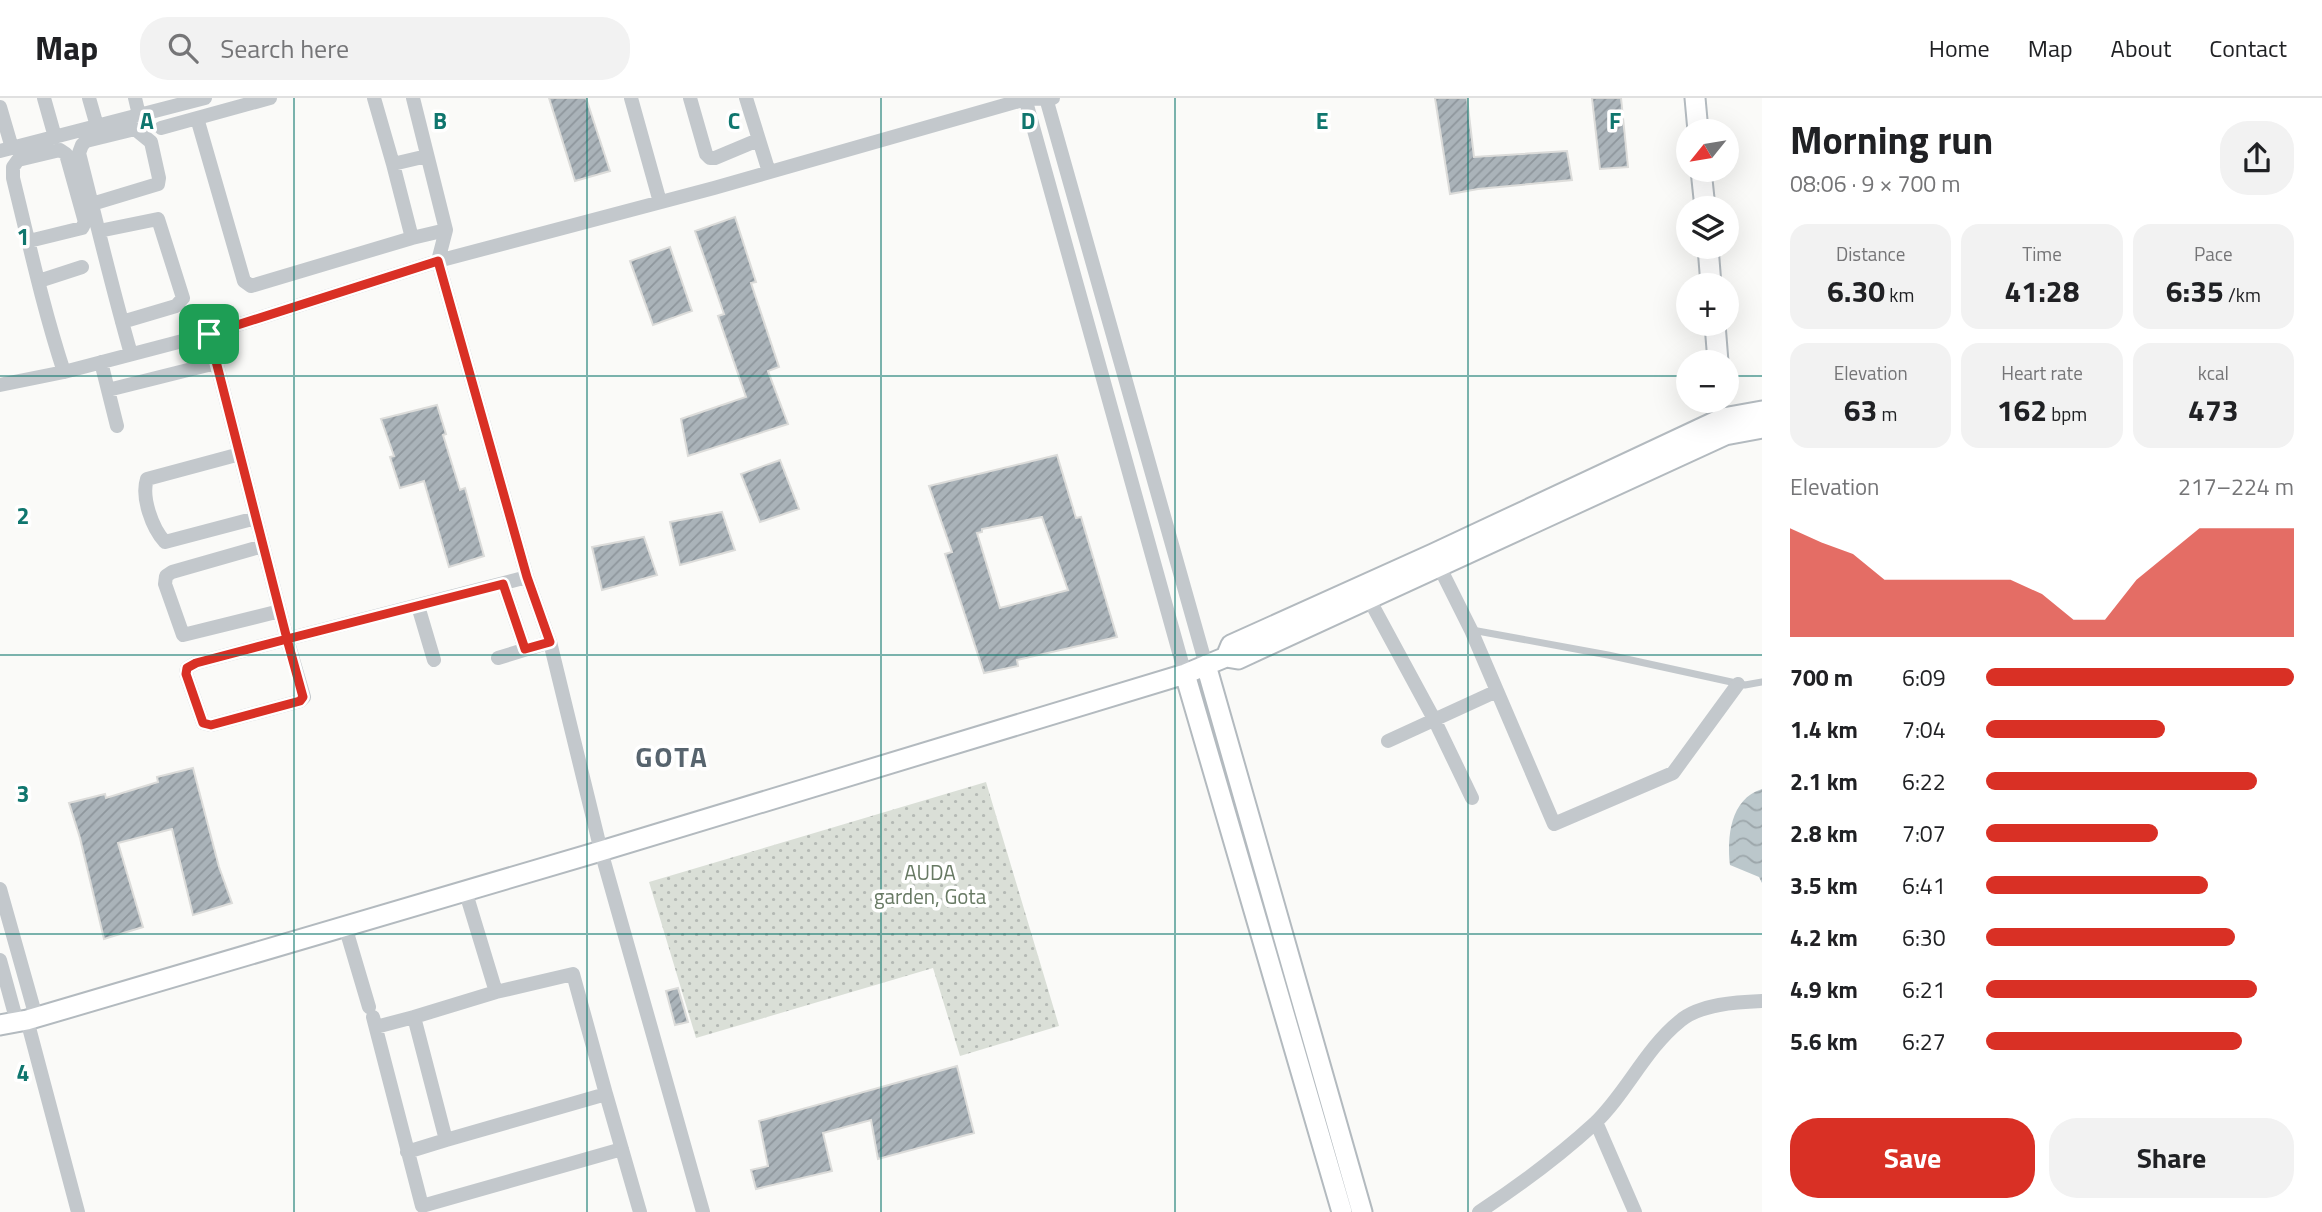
<!DOCTYPE html>
<html lang="en">
<head>
<meta charset="utf-8">
<style>
  body { margin:0; font-family:"Titillium Web",sans-serif; background:#f2f2f2; color:#202124; height:100vh; display:flex; flex-direction:column; font-size:26px; white-space:nowrap }
  * { box-sizing:border-box; margin:0 }
  p { font-size:23px; color:#757577 }
  .icon { flex:none; width:38px; height:38px; fill:none; stroke:currentColor; stroke-width:2; stroke-linecap:round; stroke-linejoin:round }
  .map { position:relative; flex:1; overflow:hidden }
  .details { display:flex; flex-direction:column; background:#fff; width:560px }
  .details>* { flex:none }
  .needle { width:46px; rotate:240deg }
  .controls { position:absolute; left:1676px; top:21px; display:grid; gap:14px }
  .controls a { display:grid; place-items:center; width:63px; height:63px; border-radius:50%; background:#fff; box-shadow:0 7px 28px #0002; font-size:35px }
  .pin { position:absolute; display:grid; place-items:center; width:60px; height:60px; color:#fff; margin:-30px; border-radius:14px; box-shadow:0 4px 10px #0006 }
  .round { display:grid; place-items:center; flex:none; width:74px; height:74px; border-radius:28px; background:#f2f2f2 }
  .headline { display:flex; align-items:center; justify-content:space-between; height:119px; padding:0 28px }
  h1 { font-size:38px; font-weight:700; line-height:52px }
  .figures { display:grid; grid-template-columns:repeat(3,1fr); gap:10px; height:119px; padding:7px 28px }
  .figures div { display:grid; align-content:center; border-radius:18px; background:#f2f2f2; text-align:center }
  .figures b { font-size:30px; font-weight:700 }
  .figures small { font-size:19px; font-weight:400 }
  .figures p { font-size:19px }
  .chart { height:196px; padding:14px 28px }
  .chart p { display:flex; justify-content:space-between }
  .chart svg { width:100%; height:126px; margin-top:7px; fill:#d93025; opacity:.7 }
  .cta { display:flex; gap:14px; margin-top:auto; padding:14px 28px }
  .cta a { flex:1; height:80px; border-radius:28px; background:#d93025; color:#fff; font-size:28px; font-weight:700; line-height:80px; text-align:center }
  .cta a+a { background:#f2f2f2; color:#202124 }
  ul { padding:0 28px; list-style:none; font-size:23px }
  li { display:grid; grid-template-columns:112px 84px 1fr; align-items:center; height:52px }
  li i { height:18px; border-radius:9px; background:#d93025 }
  header { display:flex; align-items:center; gap:42px; box-sizing:border-box; height:98px; padding:0 35px; background:#fff; border-bottom:2px solid #e0e0e0 }
  header strong { font-size:33px }
  nav { display:flex; gap:38px; margin-inline-start:auto; font-size:24px }
  .search { width:490px; height:63px; background:#f2f2f2; display:flex; align-items:center; gap:18px; box-sizing:border-box; padding:0 24px; border-radius:28px; color:#757577; font-size:26px }
  main { display:flex; flex:1; min-height:0 }
  .map>svg:first-child { display:block }
  .park { fill:url(#park-dots) }
  .water { fill:url(#water-waves) }
  .building { fill:url(#building-hatch); stroke:#dcdcda; stroke-width:2; fill-rule:evenodd }
  .lines { fill:none; stroke-linecap:round; stroke-linejoin:round }
  .secondary-casing { stroke:#b3babf; stroke-width:23 }
  .lane { stroke:#c3c8cc; stroke-width:7 }
  .street { stroke:#c3c8cc; stroke-width:14 }
  .secondary { stroke:#fff; stroke-width:19 }
  .route-casing { stroke:#fff; stroke-width:14 }
  .route { stroke:#d93025; stroke-width:9 }
  .grid { fill:none; stroke:#0f766e; stroke-width:2; stroke-opacity:0.55 }
  .labels { text-anchor:middle; stroke-width:7; stroke-linejoin:round; paint-order:stroke }
  .park-label { font-size:21px; fill:#687a64; stroke:#fff }
  .district-label { font-size:28px; font-weight:bold; letter-spacing:2px; fill:#57646e; stroke:#fff }
  .grid-label { font-size:23px; text-anchor:middle; font-weight:bold; fill:#0f766e; stroke:#fff; stroke-width:7; stroke-linejoin:round; paint-order:stroke }
</style>
</head>
<body>
<header>
<strong>Map</strong>
<div class="search"><svg class="icon" aria-label="search" viewBox="0 0 24 24"><circle cx="10" cy="10" r="6"/><path d="M15 15l6 6"/></svg>Search here</div>
<nav><a>Home</a><a>Map</a><a>About</a><a>Contact</a></nav>
</header>
<main>
<div class="map">
<svg width="1762" height="1114" viewBox="0 0 1762 1114">
  <defs>
    <pattern id="park-dots" width="8" height="8" patternUnits="userSpaceOnUse" patternTransform="scale(1.75)"><rect width="8" height="8" fill="#dadfd7"/><path d="M2 2h.1M6 6h.1" fill="none" stroke="#b4b9b4" stroke-width="1.8" stroke-linecap="round"/></pattern>
    <pattern id="water-waves" width="16" height="10" patternUnits="userSpaceOnUse" patternTransform="scale(1.75)"><rect width="16" height="10" fill="#bbc7cb"/><path d="M0 5q4-4 8 0t8 0" fill="none" stroke="#9ca6aa"/></pattern>
    <pattern id="building-hatch" width="6" height="6" patternUnits="userSpaceOnUse" patternTransform="scale(1.75)"><rect width="6" height="6" fill="#aab3b9"/><path d="M-1 1l2-2M0 6l6-6M5 7l2-2" fill="none" stroke="#8e969c"/></pattern>
  </defs>
  <rect width="100%" height="100%" fill="#fafaf8"/>
  <path class="park" d="M986,684L1059,928L960,958L933,870L696,940L649,784Z"/>
  <path class="water" d="M1762,691V785L1759,779L1730,767C1727,739 1730,701 1762,691Z"/>
  <path class="building" d="M549,0H586L610,73L575,83Z
    M1435,0H1467L1474,59L1567,53L1572,82L1478,91L1450,96Z
    M1592,0H1621L1628,69L1600,71Z
    M735,119L756,184L751,185L779,269L768,273L788,326L688,358L681,321L746,299L718,218L724,216L695,133Z
    M670,149L692,213L653,227L630,163Z
    M437,307L446,336L443,337L460,392L465,390L484,458L449,469L424,383L400,390L390,359L394,358L381,321Z
    M1057,357L1076,420L1081,419L1117,539L1017,562L1018,568L984,575L945,456L952,454L929,388ZM1042,419L1068,492L1000,510L977,435L982,434V431Z
    M780,362L799,411L760,424L741,376Z
    M722,414L735,452L680,467L670,424Z
    M644,439L657,477L602,492L592,449Z
    M193,670L219,769L232,805L193,817L172,731L118,745L143,829L104,841L80,740L69,705L105,696L106,700L158,684L157,679Z
    M678,890L688,924L675,927L666,893Z
    M957,968L974,1035L878,1061L871,1022L823,1035L832,1073L756,1091L751,1072L768,1068L759,1023Z"/>
  <g class="lines">
    <defs>
      <path id="secondary" d="M1695,0L1698,33
        M1701,72L1705,110
        M1708,149L1711,187
        M1715,226L1718,264
        M1226,559L1231,547L1433,456L1723,320L1762,313
        M1206,567L1362,1114
        M1185,576L1342,1114
        M0,927L27,922L601,753L1185,576L1226,559L1238,561L1725,337L1762,330"/>
    </defs>
    <use href="#secondary" class="secondary-casing"/>
    <path class="lane" d="M1472,532L1608,557L1745,587L1762,584"/>
    <path class="street" d="M44,0L55,39
      M89,0L97,28
      M135,0L139,17
      M374,0L393,66L427,58
      M413,0L446,132L438,163L527,479L550,544L601,753L703,1114
      M631,0L660,104
      M690,0L706,56L710,60H715L758,42
      M746,0L769,74
      M1025,0L1185,576
      M1046,0L1206,567
      M0,9L12,50
      M197,20L244,183L251,188L412,140L393,66
      M161,30L270,0
      M0,53L205,0
      M92,106L158,86L159,80L151,44L135,31L86,43L82,47L79,55C96,122 112,190 131,256
      M99,133L158,121L183,200L176,208L122,224
      M412,140L446,132
      M29,143L82,130L85,124L66,56L60,52L18,62L13,69V80C29,145 43,210 64,274
      M39,183L82,169
      M209,236L287,541L527,479
      M101,264L108,292L216,265
      M0,287L64,274L209,236L438,163L714,90L1026,1L1053,0
      M108,292L117,328
      M240,356L147,381C141,399 152,430 165,444L256,420
      M263,448L172,474L166,478L165,486L183,537L280,513
      M1435,460L1471,532L1554,726L1673,675L1738,586
      M503,486L525,551
      M1369,501L1434,621L1472,700
      M418,508L434,562
      M287,541L304,599L300,603L211,627L203,625L186,576L187,570L196,565Z
      M498,560L550,544
      M1388,643L1497,593
      M0,791L36,919
      M465,792L496,894L573,876L606,996L446,1042L414,919L496,894
      M345,828L369,909
      M0,862L17,924
      M373,919L422,1108L622,1051
      M27,922L78,1114
      M376,929L414,919
      M606,996L640,1114
      M1596,1024L1635,1114
      M407,1054L446,1042
      M1479,1114C1520,1087 1558,1059 1594,1026C1626,996 1645,951 1680,923C1700,906 1737,904 1762,903"/>
    <use href="#secondary" class="secondary"/>
  </g>
  <g class="lines">
    <defs>
      <path id="route" d="M209,236L287,541L196,565L187,570L186,576L203,625L211,627L300,603L303,599L287,541L503,486L525,551L550,544L527,479L438,163L209,236"/>
    </defs>
    <use href="#route" class="route-casing"/>
    <use href="#route" class="route"/>
  </g>
  <path class="grid" d="M294,0V1114M587,0V1114M881,0V1114M1175,0V1114M1468,0V1114M0,278H1689M1727,278H1762M0,557H1762M0,836H1762"/>
  <g class="labels">
    <g class="park-label">
      <text x="930" y="782">AUDA<tspan x="930" dy="24">garden, Gota</tspan></text>
    </g>
    <g class="district-label">
      <text x="672" y="669">GOTA</text>
    </g>
  </g>
  <g class="grid-label">
    <text x="147" y="31">A</text>
    <text x="440" y="31">B</text>
    <text x="734" y="31">C</text>
    <text x="1028" y="31">D</text>
    <text x="1322" y="31">E</text>
    <text x="1615" y="31">F</text>
    <text x="23" y="147">1</text>
    <text x="23" y="426">2</text>
    <text x="23" y="704">3</text>
    <text x="23" y="983">4</text>
  </g>
</svg>
<div class="controls">
<a><svg class="needle" viewBox="-14 -14 28 28"><path d="M0-13l5 13h-10z" fill="#e53935"/><path d="M0 13l5-13h-10z" fill="#757577"/></svg></a>
<a><svg class="icon" aria-label="layers" viewBox="0 0 24 24"><path d="M12 4l9 5-9 5-9-5zM3 14l9 5 9-5"/></svg></a>
<a>+</a>
<a>−</a>
</div>
<div class="pin" style="left:209px;top:236px;background:#1e9e55"><svg class="icon" aria-label="arrive" viewBox="0 0 24 24"><path d="M6 21V4h12l-3 4 3 4H6"/></svg></div>
</div>
<section class="details">
<div class="headline"><div><h1>Morning run</h1><p>08:06 · 9 × 700 m</p></div><a class="round"><svg class="icon" aria-label="share" viewBox="0 0 24 24"><path d="M12 15V3M7 8l5-5 5 5M5 13v7h14v-7"/></svg></a></div>
<div class="figures">
<div><p>Distance</p><b>6.30<small> km</small></b></div>
<div><p>Time</p><b>41:28</b></div>
<div><p>Pace</p><b>6:35<small> /km</small></b></div>
</div>
<div class="figures">
<div><p>Elevation</p><b>63<small> m</small></b></div>
<div><p>Heart rate</p><b>162<small> bpm</small></b></div>
<div><p>kcal</p><b>473</b></div>
</div>
<div class="chart"><p><span>Elevation</span>217–224 m</p>
<svg viewBox="0 0 160 44" preserveAspectRatio="none"><path d="M0 44V6L10 11L20 15L30 24L40 24L50 24L60 24L70 24L80 29L90 38L100 38L110 24L120 15L130 6L140 6L150 6L160 6V44z"/></svg>
</div>
<ul>
<li><b>700 m</b>6:09<i style="width:100%"></i></li>
<li><b>1.4 km</b>7:04<i style="width:58%"></i></li>
<li><b>2.1 km</b>6:22<i style="width:88%"></i></li>
<li><b>2.8 km</b>7:07<i style="width:56%"></i></li>
<li><b>3.5 km</b>6:41<i style="width:72%"></i></li>
<li><b>4.2 km</b>6:30<i style="width:81%"></i></li>
<li><b>4.9 km</b>6:21<i style="width:88%"></i></li>
<li><b>5.6 km</b>6:27<i style="width:83%"></i></li>
</ul>
<div class="cta"><a>Save</a><a>Share</a></div>
</section>
</main>
</body>
</html>
